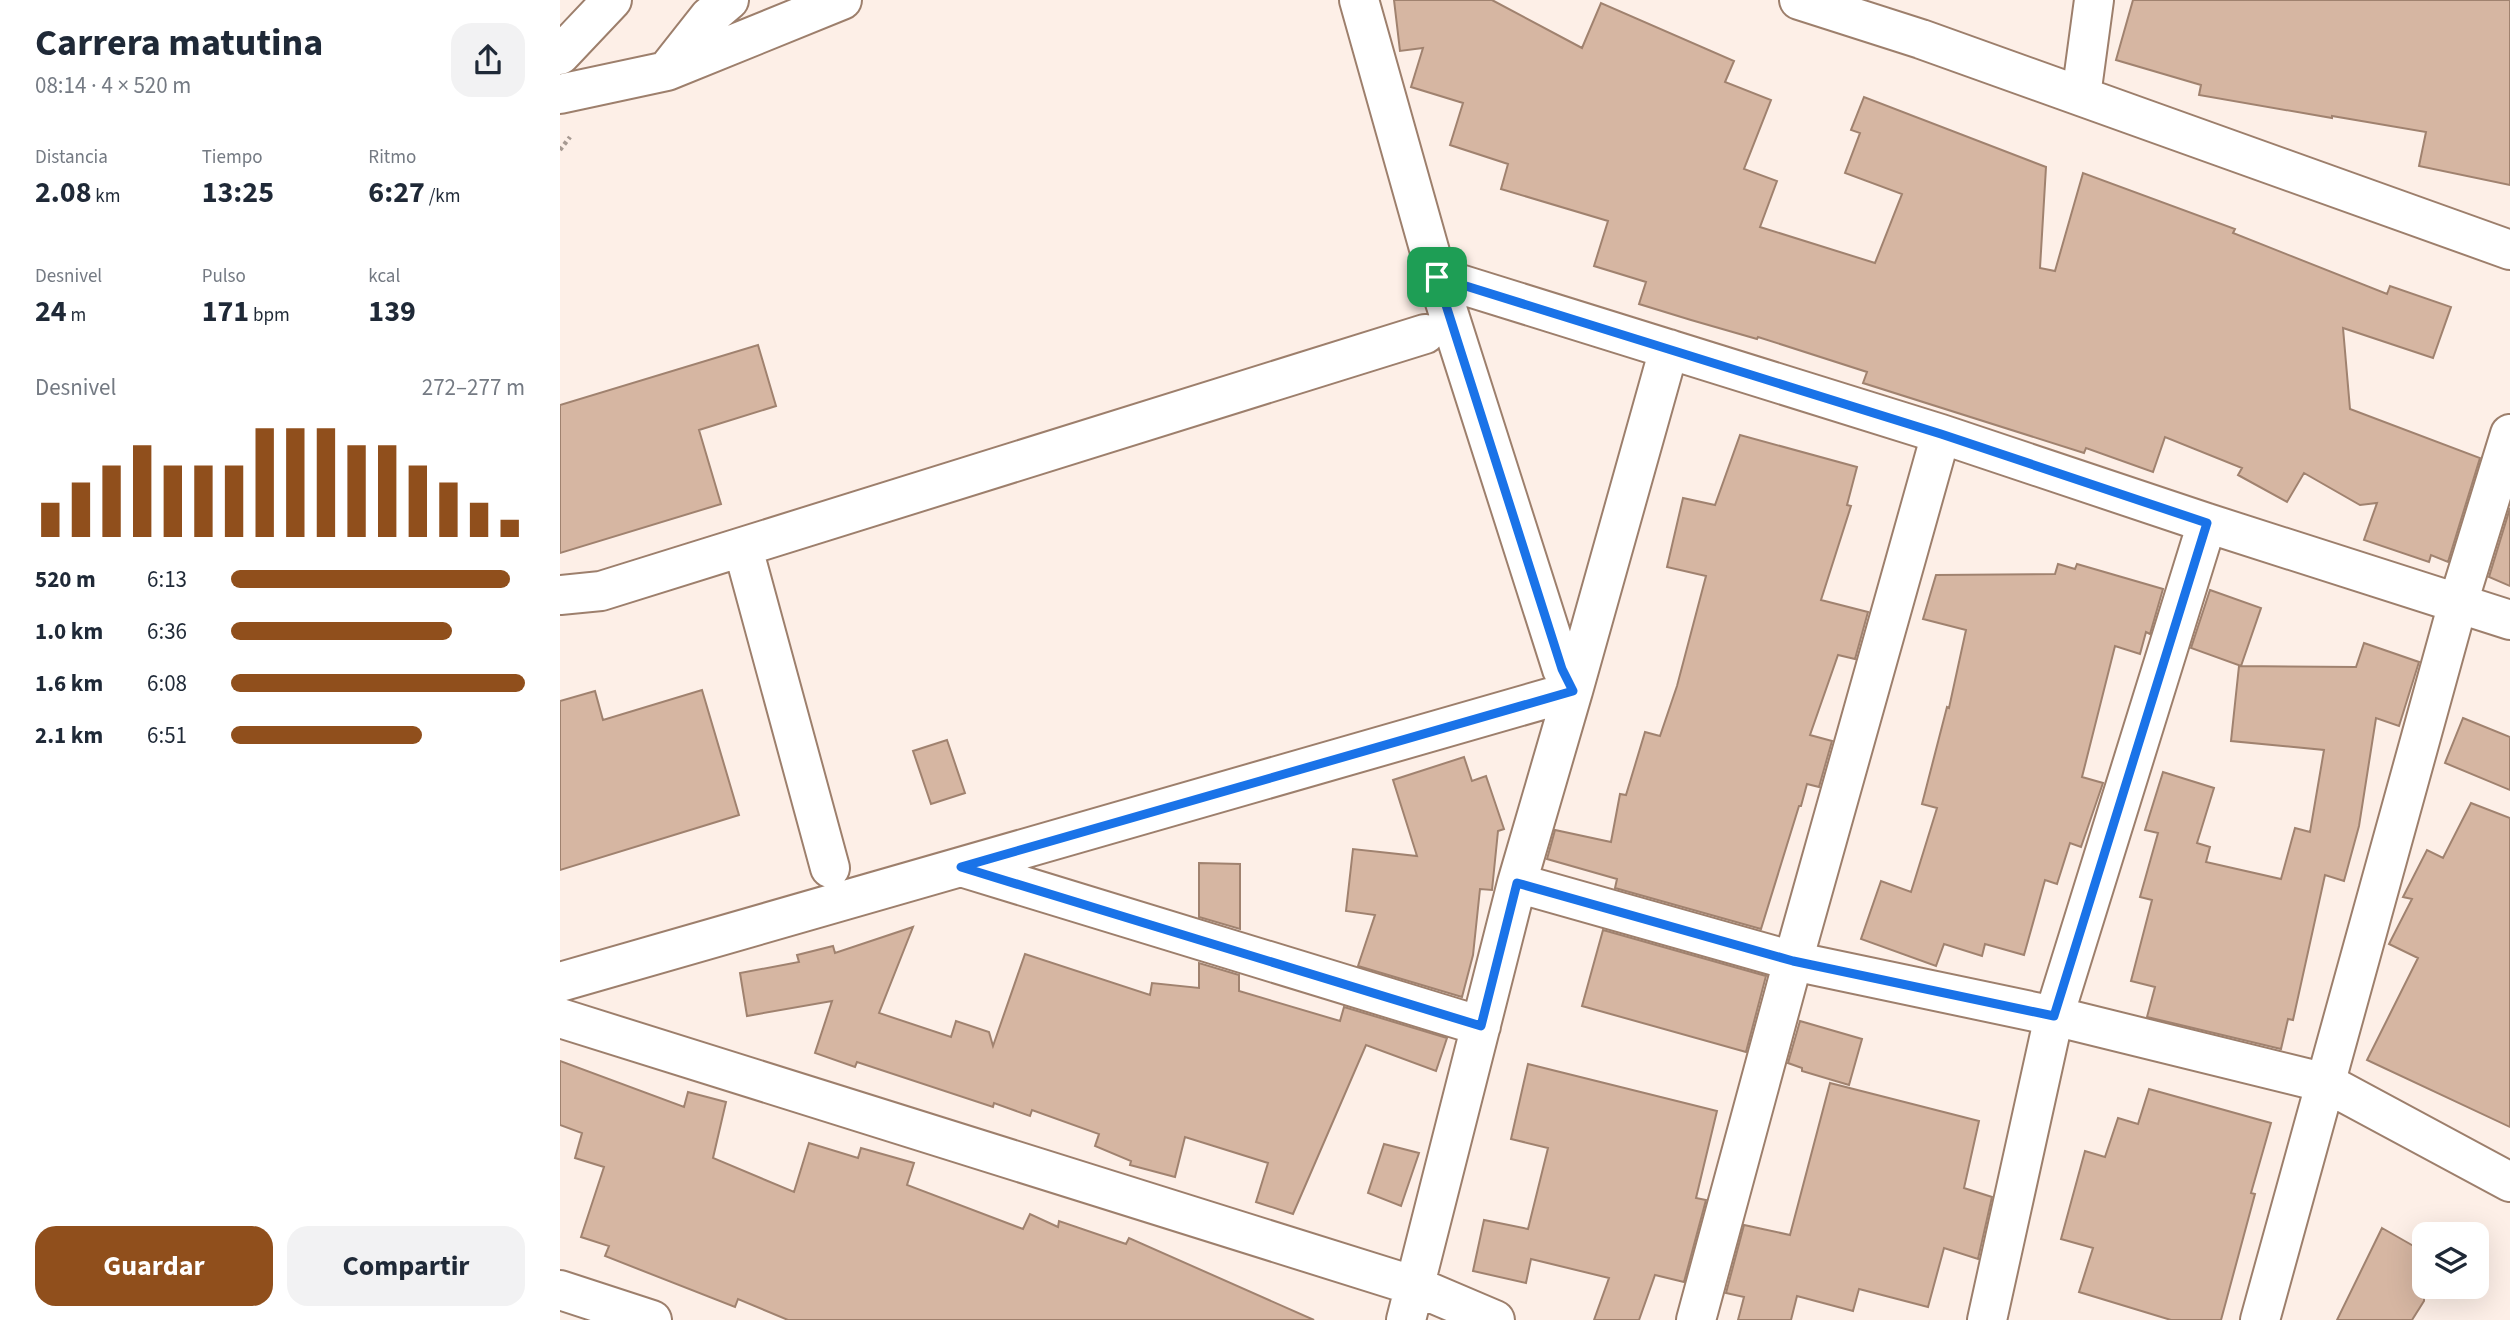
<!DOCTYPE html>
<html lang="es">
<head>
<meta charset="utf-8">
<style>
  body { margin:0; font-family:"Source Sans 3",sans-serif; background:#f2f2f3; color:#1f2937; height:100vh; display:flex; flex-direction:column; font-size:26px; white-space:nowrap }
  * { box-sizing:border-box; margin:0 }
  p { font-size:23px; color:#747a83 }
  .icon { flex:none; width:38px; height:38px; fill:none; stroke:currentColor; stroke-width:2; stroke-linecap:round; stroke-linejoin:round }
  .map { position:relative; flex:1; overflow:hidden }
  .sheet { display:flex; flex-direction:column; background:#fff; width:560px }
  .sheet>* { flex:none }
  .tools { position:absolute; left:1852px; top:1222px; display:grid; gap:14px }
  .tools a { display:grid; place-items:center; width:77px; height:77px; border-radius:14px; background:#fff; box-shadow:0 7px 28px #0002; font-size:35px }
  .pin { position:absolute; display:grid; place-items:center; width:60px; height:60px; color:#fff; margin:-30px; border-radius:14px; box-shadow:0 4px 10px #0006 }
  .round { display:grid; place-items:center; flex:none; width:74px; height:74px; border-radius:21px; background:#f2f2f3 }
  .head { display:flex; align-items:center; justify-content:space-between; height:119px; padding:0 35px }
  h1 { font-size:38px; font-weight:700; line-height:52px }
  .stats { display:grid; grid-template-columns:repeat(3,1fr); gap:10px; height:119px; padding:7px 35px }
  .stats div { display:grid; align-content:center }
  .stats b { font-size:30px; font-weight:700 }
  .stats small { font-size:19px; font-weight:400 }
  .stats p { font-size:19px }
  .chart { height:196px; padding:14px 35px }
  .chart p { display:flex; justify-content:space-between }
  .chart svg { width:100%; height:126px; margin-top:7px; stroke:#904f1c; stroke-width:6 }
  .primary-button { display:flex; gap:14px; margin-top:auto; padding:14px 35px }
  .primary-button a { flex:1; height:80px; border-radius:21px; background:#904f1c; color:#fff; font-size:28px; font-weight:700; line-height:80px; text-align:center }
  .primary-button a+a { background:#f2f2f3; color:#1f2937 }
  ul { padding:0 35px; list-style:none; font-size:23px }
  li { display:grid; grid-template-columns:112px 84px 1fr; align-items:center; height:52px }
  li i { height:18px; border-radius:9px; background:#904f1c }
  main { display:flex; flex:1; min-height:0 }
  .map>svg:first-child { display:block }
  .building { fill:#d6b6a2; stroke:#a0826f; stroke-width:2 }
  .lines { fill:none; stroke-linecap:round; stroke-linejoin:round }
  .minor-casing { stroke:#9d7f6c; stroke-width:42 }
  .highway-casing { stroke:#9d7f6c; stroke-width:42 }
  .path { stroke:#a79a92; stroke-width:4.5; stroke-dasharray:3.5 3.5; stroke-linecap:butt }
  .minor { stroke:#fff; stroke-width:38 }
  .highway { stroke:#fff; stroke-width:38 }
  .route-casing { stroke:#fff; stroke-width:14 }
  .route { stroke:#1a73e8; stroke-width:9 }
</style>
</head>
<body>
<main>
<section class="sheet">
<div class="head"><div><h1>Carrera matutina</h1><p>08:14 · 4 × 520 m</p></div><a class="round"><svg class="icon" aria-label="share" viewBox="0 0 24 24"><path d="M12 15V3M7 8l5-5 5 5M5 13v7h14v-7"/></svg></a></div>
<div class="stats">
<div><p>Distancia</p><b>2.08<small> km</small></b></div>
<div><p>Tiempo</p><b>13:25</b></div>
<div><p>Ritmo</p><b>6:27<small> /km</small></b></div>
</div>
<div class="stats">
<div><p>Desnivel</p><b>24<small> m</small></b></div>
<div><p>Pulso</p><b>171<small> bpm</small></b></div>
<div><p>kcal</p><b>139</b></div>
</div>
<div class="chart"><p><span>Desnivel</span>272–277 m</p>
<svg viewBox="0 0 160 44" preserveAspectRatio="none"><path d="M5 44V32M15 44V25M25 44V19M35 44V12M45 44V19M55 44V19M65 44V19M75 44V6M85 44V6M95 44V6M105 44V12M115 44V12M125 44V19M135 44V25M145 44V32M155 44V38"/></svg>
</div>
<ul>
<li><b>520 m</b>6:13<i style="width:95%"></i></li>
<li><b>1.0 km</b>6:36<i style="width:75%"></i></li>
<li><b>1.6 km</b>6:08<i style="width:100%"></i></li>
<li><b>2.1 km</b>6:51<i style="width:65%"></i></li>
</ul>
<div class="primary-button"><a>Guardar</a><a>Compartir</a></div>
</section>
<div class="map">
<svg width="1950" height="1320" viewBox="0 0 1950 1320">
  <rect width="100%" height="100%" fill="#fdefe7"/>
  <path class="building" d="M834,0H932L1022,48L1041,3L1174,61L1165,82L1211,100L1184,169L1217,181L1200,227L1315,263L1342,194L1285,173L1300,133L1291,130L1304,97L1486,167L1480,268L1495,271L1523,173L1675,229L1673,233L1827,294L1830,286L1891,307L1873,358L1783,328L1790,409L1920,458L1888,562L1871,555L1869,562L1804,540L1817,503L1800,505L1744,473L1727,502L1678,475L1682,468L1605,437L1593,472L1526,448L1524,453L1303,383L1307,372L1198,337L1197,339L1131,320L1079,304L1086,282L1034,266L1048,221L941,189L948,164L890,145L903,103L851,87L863,48L840,51Z
    M1573,0H1950V185L1859,166L1866,132L1772,116V118L1639,95L1641,85L1556,60Z
    M198,345L216,406L139,430L161,504L0,553V405Z
    M1180,435L1297,467L1287,505L1291,506L1261,600L1308,612L1295,659L1278,655L1250,735L1272,741L1259,787L1247,784L1241,806H1239L1201,929L1055,888L1057,879L987,859L995,830L1051,842L1060,794L1066,795L1085,732L1100,736L1117,686L1146,576L1107,567L1123,498L1155,505Z
    M1950,508V586L1929,577Z
    M1498,564L1515,569L1517,564L1603,589L1590,634L1586,632L1580,654L1555,646L1522,777L1543,783L1521,847L1510,843L1497,884L1485,880L1464,955L1425,944L1422,956L1384,944L1376,966L1301,939L1321,881L1351,892L1377,808L1362,804L1387,707L1389,708L1406,630L1363,619L1376,575L1495,574Z
    M1650,590L1701,608L1681,666L1631,648Z
    M1804,643L1859,662L1839,726L1816,718L1799,826L1784,881L1765,875L1733,1020L1728,1019L1721,1049L1587,1017L1595,987L1571,981L1592,900L1580,897L1598,833L1585,830L1603,772L1654,788L1637,843L1650,847L1646,862L1721,879L1735,828L1750,832L1764,750L1671,741L1679,666L1796,667Z
    M142,690L179,815L0,870V701L35,691L43,720Z
    M1903,718L1950,737V790L1885,763Z
    M387,740L405,793L371,804L353,751Z
    M904,757L912,781L926,776L944,829L938,831L932,890L920,889L913,955L902,997L798,966L815,915L786,911L793,849L857,856L833,780Z
    M1911,803L1950,818V1127L1807,1060L1858,958L1829,944L1852,899L1843,897L1867,850L1883,858Z
    M639,863L680,864V929L639,917Z
    M353,927L319,1013L391,1037L396,1021L429,1032L433,1046L465,954L590,995L592,983L639,988V963L679,975V991L780,1021L784,1007L887,1038L876,1071L806,1045L733,1214L696,1202L708,1163L625,1137L615,1177L570,1165L571,1161L535,1146L539,1134L472,1110L470,1116L434,1103L433,1107L297,1062L295,1067L255,1053L272,1001L187,1016L180,973L239,962L237,955L273,946L275,953Z
    M1043,930L1206,976L1186,1052L1022,1006Z
    M1240,1021L1302,1039L1289,1085L1242,1071V1068L1228,1063Z
    M0,1061L124,1107L128,1092L166,1102L153,1158L234,1192L249,1143L298,1158L301,1148L354,1163L347,1185L463,1229L470,1214L498,1227L499,1221L566,1244L569,1238L754,1320H228L178,1299L175,1307L45,1256L49,1246L21,1237L44,1167L15,1158L22,1133L0,1125Z
    M968,1064L1157,1111L1136,1198L1146,1200L1124,1282L1095,1275L1079,1320H1034L1049,1278L971,1259L966,1283L913,1271L924,1220L968,1229L988,1148L951,1139Z
    M1270,1083L1419,1121L1404,1188L1432,1197L1418,1259L1384,1248L1368,1307L1299,1289L1293,1311L1237,1296L1231,1320H1178L1184,1297L1166,1293L1184,1225L1230,1235Z
    M1589,1089L1711,1123L1691,1193L1695,1194L1661,1320H1611L1519,1292L1533,1248L1501,1239L1525,1151L1545,1157L1558,1118L1578,1124Z
    M824,1144L859,1153L841,1206L808,1193Z
    M1822,1228L1864,1252V1301L1852,1320H1777Z"/>
  <g class="lines">
    <defs>
      <path id="minor" d="M799,0L877,277L1002,669L1013,691L957,883L846,1320
        M1239,0L1361,39L1950,250
        M108,69L149,17L169,0
        M0,94L107,71L282,0
        M1521,96L1534,0
        M877,277L1381,434L1647,523L1950,620
        M183,548L270,868
        M0,595L41,591L865,334
        M401,867L921,1026
        M957,883L1233,961L1494,1016L1766,1083L1950,1182
        M0,982L1013,691L1109,349
        M0,1018L855,1286L935,1320
        M0,1290L92,1320
        M1136,1320L1233,961L1381,434
        M1427,1320L1494,1016L1647,523
        M1700,1320L1898,603L1950,434"/>
      <path id="highway" d="M0,55L52,0"/>
    </defs>
    <use href="#minor" class="minor-casing"/>
    <use href="#highway" class="highway-casing"/>
    <path class="path" d="M0,150L10,137"/>
    <use href="#minor" class="minor"/>
    <use href="#highway" class="highway"/>
  </g>
  <g class="lines">
    <defs>
      <path id="route" d="M877,277L1381,434L1647,523L1494,1016L1233,961L957,883L921,1026L401,867L1013,691L1002,669Z"/>
    </defs>
    <use href="#route" class="route-casing"/>
    <use href="#route" class="route"/>
  </g>
</svg>
<div class="tools">
<a><svg class="icon" aria-label="layers" viewBox="0 0 24 24"><path d="M12 4l9 5-9 5-9-5zM3 14l9 5 9-5"/></svg></a>
</div>
<div class="pin" style="left:877px;top:277px;background:#1e9e55"><svg class="icon" aria-label="arrive" viewBox="0 0 24 24"><path d="M6 21V4h12l-3 4 3 4H6"/></svg></div>
</div>
</main>
</body>
</html>
